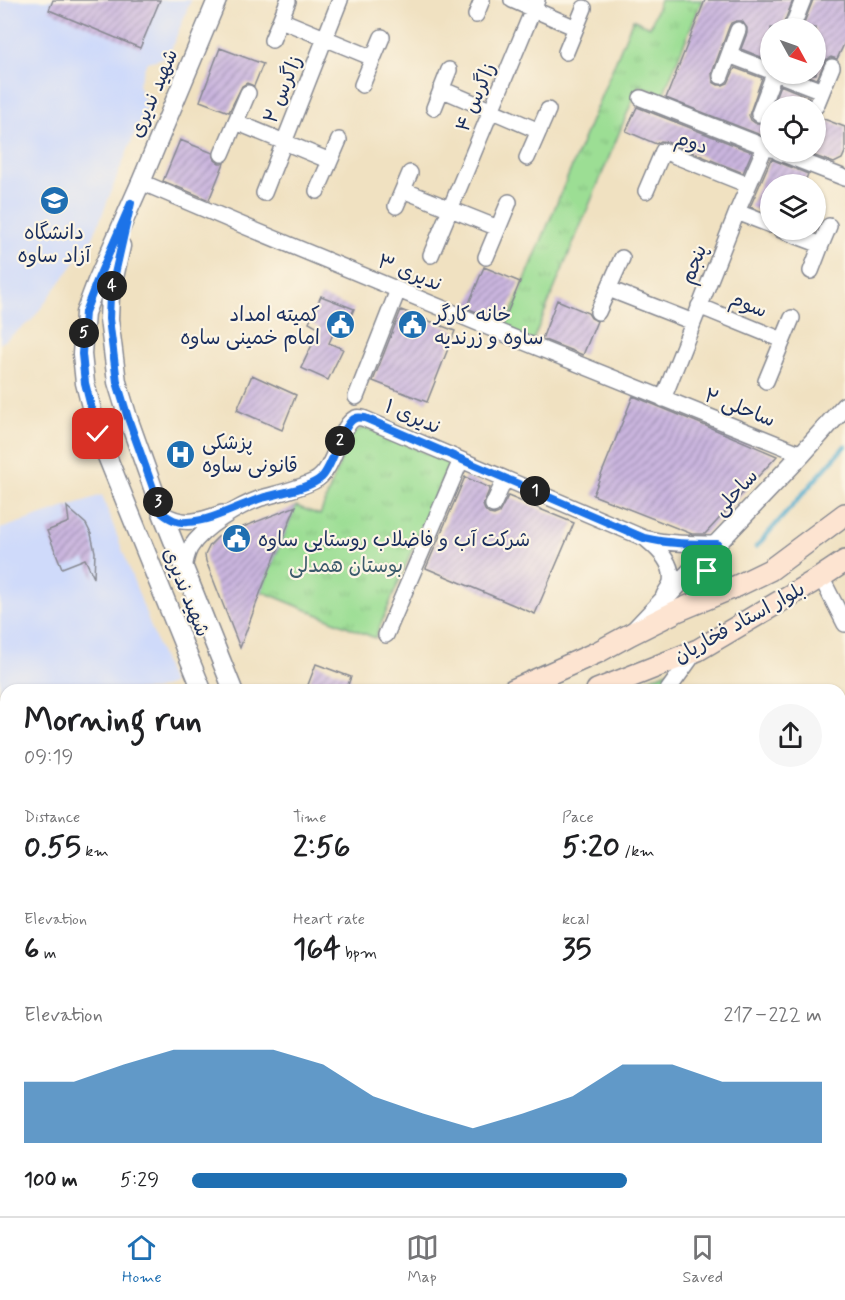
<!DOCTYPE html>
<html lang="en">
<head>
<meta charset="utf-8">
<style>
  body { margin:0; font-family:Mynerve,"Playpen Sans Arabic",sans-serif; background:#f6f6f6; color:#202124; height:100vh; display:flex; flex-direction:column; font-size:22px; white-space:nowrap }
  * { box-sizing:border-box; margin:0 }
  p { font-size:20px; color:#757577 }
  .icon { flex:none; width:33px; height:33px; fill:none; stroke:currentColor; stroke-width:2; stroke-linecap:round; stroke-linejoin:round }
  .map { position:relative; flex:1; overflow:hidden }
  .panel { position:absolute; left:0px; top:684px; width:846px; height:532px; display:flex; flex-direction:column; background:#fff; border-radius:18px 18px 0 0; box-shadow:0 2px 4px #0004 }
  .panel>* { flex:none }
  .needle { width:39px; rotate:130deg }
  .fabs { position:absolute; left:760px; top:18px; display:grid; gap:12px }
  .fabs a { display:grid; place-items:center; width:66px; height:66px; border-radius:50%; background:#fff; box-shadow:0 2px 4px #0004; font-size:30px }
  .pin { position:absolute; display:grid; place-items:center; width:51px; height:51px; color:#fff; margin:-26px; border-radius:12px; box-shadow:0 3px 9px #0006 }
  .km { position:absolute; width:30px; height:30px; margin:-15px; border-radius:50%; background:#222; color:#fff; font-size:16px; line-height:30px; text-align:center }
  .round { display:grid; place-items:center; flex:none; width:63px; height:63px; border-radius:32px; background:#f6f6f6 }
  .head { display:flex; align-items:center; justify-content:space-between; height:102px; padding:0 24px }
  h1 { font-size:33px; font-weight:700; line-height:45px }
  .stats { display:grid; grid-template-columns:repeat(3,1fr); gap:9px; height:102px; padding:6px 24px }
  .stats div { display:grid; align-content:center }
  .stats b { font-size:30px; font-weight:700 }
  .stats small { font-size:16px; font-weight:400 }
  .stats p { font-size:16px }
  .chart { height:168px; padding:12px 24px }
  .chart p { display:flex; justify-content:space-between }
  .chart svg { width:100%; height:108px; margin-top:6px; fill:#1f6fb2; opacity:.7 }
  ul { padding:0 24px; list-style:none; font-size:20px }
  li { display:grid; grid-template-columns:96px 72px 1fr; align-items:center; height:45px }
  li i { height:15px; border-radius:8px; background:#1f6fb2 }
  .menu { display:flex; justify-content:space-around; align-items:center; height:84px; border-top:2px solid #e0e0e0; background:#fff; font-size:16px; color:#757577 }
  .menu a { display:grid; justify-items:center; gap:3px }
  .menu .current { color:#1f6fb2 }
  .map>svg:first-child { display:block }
  .built { fill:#cfdafa }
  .grass { fill:#9cde94; stroke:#5c8679; stroke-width:1.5 }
  .park { fill:url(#park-tufts); stroke:#5c8679; stroke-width:1.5 }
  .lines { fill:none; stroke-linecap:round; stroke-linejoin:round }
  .stream { stroke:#4eaacc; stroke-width:4.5 }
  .building { fill:url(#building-hatch) }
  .minor-casing { stroke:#868890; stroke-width:18 }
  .tertiary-casing { stroke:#868890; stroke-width:21 }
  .secondary-casing { stroke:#868890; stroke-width:24 }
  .minor { stroke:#fff; stroke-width:15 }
  .tertiary { stroke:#fff; stroke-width:18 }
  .secondary { stroke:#fde4d1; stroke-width:21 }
  .route-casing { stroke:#fff; stroke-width:12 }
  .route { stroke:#1a73e8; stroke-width:8 }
  .labels { text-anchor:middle; stroke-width:4.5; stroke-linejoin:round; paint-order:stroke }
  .street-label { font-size:20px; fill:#1b2f5e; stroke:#fcf5e5 }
  .poi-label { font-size:20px; fill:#1b2f5e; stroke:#fcf5e5; text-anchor:start }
  .park-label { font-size:20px; fill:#3b5b6c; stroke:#fcf5e5 }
</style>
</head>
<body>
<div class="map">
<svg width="845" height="1216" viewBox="0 0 845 1216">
  <defs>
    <pattern id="park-tufts" width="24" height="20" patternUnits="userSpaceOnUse" patternTransform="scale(1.5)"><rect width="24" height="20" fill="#9cde94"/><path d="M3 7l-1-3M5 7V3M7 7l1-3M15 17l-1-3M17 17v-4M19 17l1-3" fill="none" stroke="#86bf82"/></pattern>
    <pattern id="building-hatch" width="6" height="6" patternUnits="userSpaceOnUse" patternTransform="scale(1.5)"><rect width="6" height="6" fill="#cab5de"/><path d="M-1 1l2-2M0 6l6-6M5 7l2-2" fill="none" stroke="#a394b7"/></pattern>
  </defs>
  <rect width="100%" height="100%" fill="#fcf5e5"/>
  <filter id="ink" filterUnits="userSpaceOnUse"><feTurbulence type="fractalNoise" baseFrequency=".0167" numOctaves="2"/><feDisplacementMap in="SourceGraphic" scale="12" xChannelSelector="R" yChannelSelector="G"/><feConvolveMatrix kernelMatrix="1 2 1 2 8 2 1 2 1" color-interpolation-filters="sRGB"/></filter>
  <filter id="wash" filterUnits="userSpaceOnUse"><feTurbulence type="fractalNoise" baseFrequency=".008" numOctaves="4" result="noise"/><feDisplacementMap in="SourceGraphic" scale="24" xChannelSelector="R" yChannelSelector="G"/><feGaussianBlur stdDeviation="1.35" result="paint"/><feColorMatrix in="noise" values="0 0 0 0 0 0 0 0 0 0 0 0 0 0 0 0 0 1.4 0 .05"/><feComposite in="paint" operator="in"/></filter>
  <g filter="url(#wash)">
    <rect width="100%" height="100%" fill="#f0e1c1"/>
    <path class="built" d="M0,0H191L168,57L147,62L138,85L147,105L122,164L93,238L32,320L0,344Z
      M102,495L172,684L154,690H6V737L0,739V529Z
      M0,764L6,779V885L0,887Z
      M6,1010V1155L0,1142V1012Z
      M30,1211H91L87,1216H33Z"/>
    <path class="grass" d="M676,668L660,690H620Z"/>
    <path class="park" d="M660,0H702L663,95L639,85L531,345L503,333L633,19L650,27Z
      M366,427L449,463L375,638L261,591L296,506L320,515L349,439L356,431Z"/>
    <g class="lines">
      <path class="stream" d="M756,547L845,446
        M175,1216L180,1210"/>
    </g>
    <g id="blocks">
      <path class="building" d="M53,0H160L140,48L49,10Z
        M705,0H793L782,28H771V61L741,49L747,33V28L742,21H736L731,23L729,27L712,73L713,82L718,85H723L728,83L735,68L762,78L749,115L751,120L755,123H761L766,121L771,110V139L666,98Z
        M813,0H845V42L837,59L831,57L826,60L817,79L804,74H816V28H802Z
        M220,48L263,64L254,86L247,83L242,86L229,112L200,101Z
        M780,85L809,97L806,106H772Z
        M637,107L752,152L743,173L667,142L661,141L656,144L626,131Z
        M816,116L845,127V152L842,159L834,163L804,152H816Z
        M180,140L213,153L215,160L219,163H224L209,200L163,181Z
        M771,159L808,174L804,184H771V215L750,207Z
        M484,267L520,282L503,323L467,308Z
        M321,296L354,309L349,320L340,319L329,343L343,349L328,380L301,368L320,328L309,322Z
        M557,300L588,313L591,318L597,321L583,355L542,339Z
        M401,310L455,331L427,402L373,381Z
        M252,375L296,395L282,430L237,410Z
        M633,396L723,433L777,456L705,534H692L593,495Z
        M465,477L490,488L483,505L485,510L489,514L494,515L499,513L508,496L574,523L535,614L426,568Z
        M296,506L261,591L240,648L206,561L205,555L210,545L218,537Z
        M67,507L86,524L91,534L95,552L94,578L85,559L62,568L47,531L69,522Z
        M316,664L351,677L346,690H306Z"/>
    </g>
  </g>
  <g filter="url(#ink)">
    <use href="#blocks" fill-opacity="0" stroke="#868890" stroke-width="1.5"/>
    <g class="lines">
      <defs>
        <path id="minor" d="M512,0L576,28
          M476,15L482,0
          M281,20L373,58
          M792,28L803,0
          M272,40L288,1
          M566,52L584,8
          M729,55L771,71
          M778,74L822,91
          M721,76L738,30
          M362,85L382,37
          M441,89L539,131
          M641,98L771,149
          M816,106L832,67
          M434,108L449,70
          M759,114L774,74
          M236,122L330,161L317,191
          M778,152L845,178
          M222,154L248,93
          M527,158L548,110
          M330,161L339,140
          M141,182L249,228L519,340L802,454
          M403,190L498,228
          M646,191L663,151L748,185
          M264,193L340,0
          M396,206L410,173
          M737,212L771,225
          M781,230L821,245L811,271
          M821,245L829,226
          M431,255L537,0
          M486,257L509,202
          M609,289L693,322
          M699,306L782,340
          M598,312L622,258
          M766,381L792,318
          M356,397L398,290
          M663,399L737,212L765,147
          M493,505L505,479
          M162,513C183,527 200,521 222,513
          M647,540C659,550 674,564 671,582C670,586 666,591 664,595
          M184,570C185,562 187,554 190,548C203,527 239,506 261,498C279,493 298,489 314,481C336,471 339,423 356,418C358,417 363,418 365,419L644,538C669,544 692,544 717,544
          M821,577L845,624
          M386,635L461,460
          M668,690L696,651
          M840,870L845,867
          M840,974L842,973
          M840,1062L845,1059
          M840,1169L845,1180
          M313,1210L316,1216
          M430,1210L432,1216
          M681,1210L683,1216
          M216,1216L221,1210
          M463,1216L479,1210
          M746,1216L761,1210"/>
        <path id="tertiary" d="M121,246L110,296L109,319L117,382L128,418L162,513L233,690
          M707,555C707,569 705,578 717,587L735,586
          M635,630L802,454L845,406
          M202,690L98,434L85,383L82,354L85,313L97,281L141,182L217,0
          M117,1216L121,1210"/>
        <path id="secondary" d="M513,690L598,652L631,634L677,611L737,586L770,570L845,514
          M597,690L698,650L821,577L845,561
          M0,919L6,916
          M0,956L6,953"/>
      </defs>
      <use href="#minor" class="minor-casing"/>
      <use href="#tertiary" class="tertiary-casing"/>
      <use href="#secondary" class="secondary-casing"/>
      <use href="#minor" class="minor"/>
      <use href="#tertiary" class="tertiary"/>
      <use href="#secondary" class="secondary"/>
    </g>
  </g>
  <g class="lines" filter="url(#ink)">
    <defs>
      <path id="route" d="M98,434L85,383L82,354L85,312L97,281L131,203L110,296L109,319L117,382L128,418L162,513C170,519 177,523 187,522C213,521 237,506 262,498C279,493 309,489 322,477C334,465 342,422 356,418C358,417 363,418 365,418L644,538C669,544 692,544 717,544L707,555V571"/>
    </defs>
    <use href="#route" class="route-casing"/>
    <use href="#route" class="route"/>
  </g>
  <defs>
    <symbol id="university-disc" viewBox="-11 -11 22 22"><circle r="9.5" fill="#1f6fb2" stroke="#fcf5e5"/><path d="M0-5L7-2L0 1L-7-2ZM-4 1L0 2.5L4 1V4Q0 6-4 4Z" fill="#fff"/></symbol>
    <symbol id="civic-disc" viewBox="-11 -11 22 22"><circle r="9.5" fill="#1f6fb2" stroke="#fcf5e5"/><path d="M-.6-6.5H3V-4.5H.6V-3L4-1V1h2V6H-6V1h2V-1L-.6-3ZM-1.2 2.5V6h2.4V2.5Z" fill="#fff"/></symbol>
    <symbol id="hospital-disc" viewBox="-11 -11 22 22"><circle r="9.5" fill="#1f6fb2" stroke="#fcf5e5"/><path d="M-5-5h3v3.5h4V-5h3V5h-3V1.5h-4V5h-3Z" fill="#fff"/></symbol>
  </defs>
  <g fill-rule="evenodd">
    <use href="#university-disc" x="38" y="184" width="33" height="33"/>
    <use href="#civic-disc" x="324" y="308" width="33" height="33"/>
    <use href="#civic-disc" x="396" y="308" width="33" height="33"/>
    <use href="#hospital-disc" x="164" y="438" width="33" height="33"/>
    <use href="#civic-disc" x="220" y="522" width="33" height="33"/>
  </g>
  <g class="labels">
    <g class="street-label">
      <text transform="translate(282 89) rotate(-68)" y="7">زاگرس ۲</text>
      <text transform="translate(153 93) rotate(-67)" y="7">شهید ندیری</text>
      <text transform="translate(475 97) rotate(-67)" y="7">زاگرس ۴</text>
      <text transform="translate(692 142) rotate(19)" y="7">دوم</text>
      <text transform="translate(693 264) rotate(-69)" y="7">پنجم</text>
      <text transform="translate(410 272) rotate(22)" y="7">ندیری ۳</text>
      <text transform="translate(749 304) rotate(22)" y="7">سوم</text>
      <text transform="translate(740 407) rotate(21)" y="7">ساحلی ۲</text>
      <text transform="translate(413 416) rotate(23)" y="7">ندیری ۱</text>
      <text transform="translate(735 492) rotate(-47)" y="7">ساحلی</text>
      <text transform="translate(187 592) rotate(68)" y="7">شهید ندیری</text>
      <text transform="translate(739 622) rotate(-29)" y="7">بلوار استاد فخاریان</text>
    </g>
    <g class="poi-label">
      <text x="54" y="239" text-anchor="middle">دانشگاه<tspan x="54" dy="23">آزاد ساوه</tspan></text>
      <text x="320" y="321" text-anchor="end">کمیته امداد<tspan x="320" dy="23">امام خمینی ساوه</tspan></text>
      <text x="434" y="321">خانه کارگر<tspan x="434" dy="23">ساوه و زرندیه</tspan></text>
      <text x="202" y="449">پزشکی<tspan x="202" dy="23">قانونی ساوه</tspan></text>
      <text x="258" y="546">شرکت آب و فاضلاب روستایی ساوه</text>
    </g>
    <g class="park-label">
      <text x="346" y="572">بوستان همدلی</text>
    </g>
  </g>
</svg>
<div class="fabs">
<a><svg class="needle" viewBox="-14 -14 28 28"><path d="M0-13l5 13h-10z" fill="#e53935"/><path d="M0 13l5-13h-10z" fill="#757577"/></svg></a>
<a><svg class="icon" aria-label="locate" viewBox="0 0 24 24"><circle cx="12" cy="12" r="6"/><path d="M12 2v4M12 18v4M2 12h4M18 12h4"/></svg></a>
<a><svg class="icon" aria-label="layers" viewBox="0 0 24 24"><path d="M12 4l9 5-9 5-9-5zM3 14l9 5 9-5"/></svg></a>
</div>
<div class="pin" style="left:707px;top:571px;background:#1e9e55"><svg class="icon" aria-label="arrive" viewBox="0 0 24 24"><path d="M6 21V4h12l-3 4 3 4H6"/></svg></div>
<div class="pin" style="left:98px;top:434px;background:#d93025"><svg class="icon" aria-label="check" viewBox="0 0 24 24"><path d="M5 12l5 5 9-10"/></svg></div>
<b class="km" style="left:535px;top:491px">1</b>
<b class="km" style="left:340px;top:441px">2</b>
<b class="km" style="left:158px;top:502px">3</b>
<b class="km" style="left:112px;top:286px">4</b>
<b class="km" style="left:84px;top:333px">5</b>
<section class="panel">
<div class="head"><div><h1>Morning run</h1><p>09:19</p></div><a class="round"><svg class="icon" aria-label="share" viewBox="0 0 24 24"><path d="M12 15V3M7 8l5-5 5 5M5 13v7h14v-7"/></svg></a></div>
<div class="stats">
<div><p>Distance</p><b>0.55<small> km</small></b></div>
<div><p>Time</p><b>2:56</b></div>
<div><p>Pace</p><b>5:20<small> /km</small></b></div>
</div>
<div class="stats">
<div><p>Elevation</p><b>6<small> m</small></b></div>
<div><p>Heart rate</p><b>164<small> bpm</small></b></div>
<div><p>kcal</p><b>35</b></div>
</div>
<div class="chart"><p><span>Elevation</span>217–222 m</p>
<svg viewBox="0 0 160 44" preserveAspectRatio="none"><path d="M0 44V19L10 19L20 12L30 6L40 6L50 6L60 12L70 25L80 32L90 38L100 32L110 25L120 12L130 12L140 19L150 19L160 19V44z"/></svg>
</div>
<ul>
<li><b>100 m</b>5:29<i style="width:69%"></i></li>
</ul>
</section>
</div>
<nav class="menu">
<a class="current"><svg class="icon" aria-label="home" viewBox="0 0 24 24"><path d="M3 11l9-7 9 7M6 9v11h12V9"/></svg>Home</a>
<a><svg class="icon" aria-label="map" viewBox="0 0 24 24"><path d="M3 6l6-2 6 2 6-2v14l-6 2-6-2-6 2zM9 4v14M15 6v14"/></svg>Map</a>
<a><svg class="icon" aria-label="saved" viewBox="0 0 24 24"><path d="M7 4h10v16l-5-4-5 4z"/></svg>Saved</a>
</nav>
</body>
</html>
